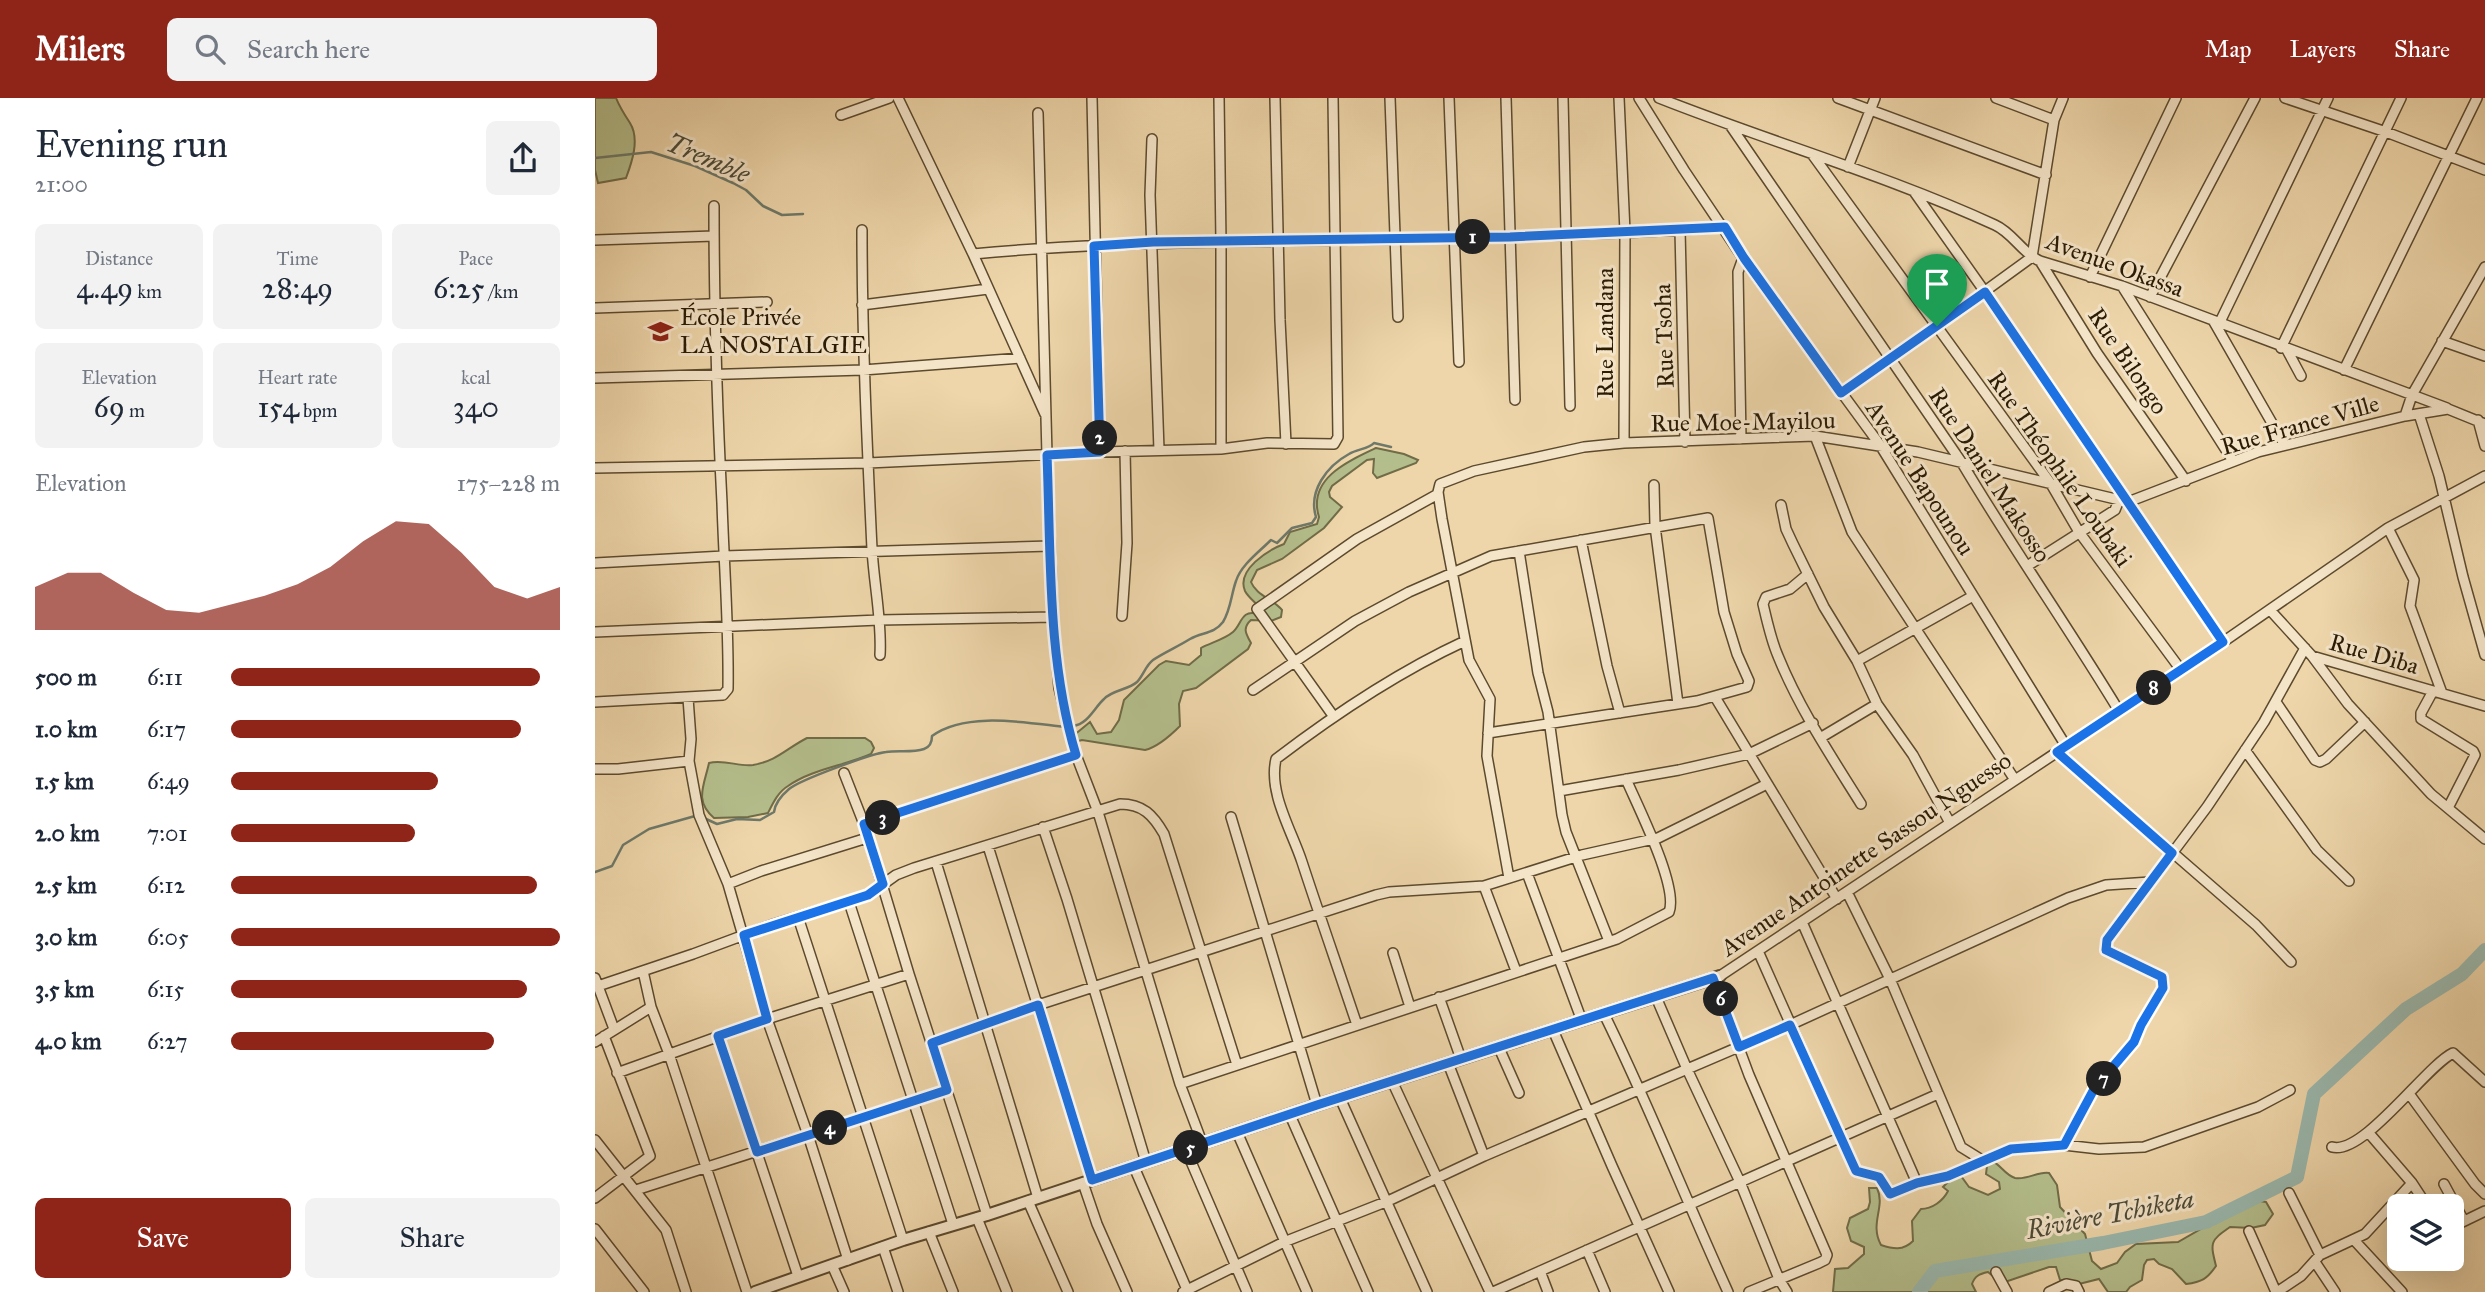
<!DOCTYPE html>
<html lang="en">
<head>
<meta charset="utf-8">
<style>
  body { margin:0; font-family:"IM FELL Great Primer",serif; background:#f2f2f3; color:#1f2937; height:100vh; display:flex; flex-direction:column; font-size:26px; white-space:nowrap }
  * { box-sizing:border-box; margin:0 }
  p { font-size:23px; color:#747a83 }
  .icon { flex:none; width:38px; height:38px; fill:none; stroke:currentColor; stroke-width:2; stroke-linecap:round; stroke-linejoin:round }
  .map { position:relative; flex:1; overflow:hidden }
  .side { display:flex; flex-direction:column; background:#fff; width:595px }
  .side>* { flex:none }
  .tools { position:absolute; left:1792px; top:1096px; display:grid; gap:14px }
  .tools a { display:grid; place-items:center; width:77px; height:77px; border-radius:10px; background:#fff; box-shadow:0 7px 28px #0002; font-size:35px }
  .pin { position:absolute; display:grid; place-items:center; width:60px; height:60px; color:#fff; margin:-72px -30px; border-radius:50% 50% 50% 0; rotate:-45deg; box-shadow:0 0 7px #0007 }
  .pin .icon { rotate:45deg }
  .km { position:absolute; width:35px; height:35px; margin:-18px; border-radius:50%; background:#222; color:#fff; font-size:19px; line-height:35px; text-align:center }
  .round { display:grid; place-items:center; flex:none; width:74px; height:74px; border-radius:10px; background:#f2f2f3 }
  .overview { display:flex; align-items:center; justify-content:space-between; height:119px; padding:0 35px }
  h1 { font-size:38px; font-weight:600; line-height:52px }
  .stats { display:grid; grid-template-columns:repeat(3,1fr); gap:10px; height:119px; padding:7px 35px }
  .stats div { display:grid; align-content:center; border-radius:10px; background:#f2f2f3; text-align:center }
  .stats b { font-size:30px; font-weight:600 }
  .stats small { font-size:19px; font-weight:400 }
  .stats p { font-size:19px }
  .chart { height:196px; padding:14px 35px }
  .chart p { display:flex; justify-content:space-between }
  .chart svg { width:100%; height:126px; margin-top:7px; fill:#8f2418; opacity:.7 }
  .primary-button { display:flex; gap:14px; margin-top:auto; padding:14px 35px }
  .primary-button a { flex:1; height:80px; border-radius:10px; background:#8f2418; color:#fff; font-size:28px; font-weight:600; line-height:80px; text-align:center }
  .primary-button a+a { background:#f2f2f3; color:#1f2937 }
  ul { padding:0 35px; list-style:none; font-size:23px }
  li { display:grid; grid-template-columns:112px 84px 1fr; align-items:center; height:52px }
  li i { height:18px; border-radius:9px; background:#8f2418 }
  header { display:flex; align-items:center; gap:42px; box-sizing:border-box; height:98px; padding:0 35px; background:#8f2418; color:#fff }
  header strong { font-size:33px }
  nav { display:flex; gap:38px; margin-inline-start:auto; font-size:24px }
  .search { width:490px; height:63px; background:#f2f2f3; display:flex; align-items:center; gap:18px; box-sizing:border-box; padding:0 24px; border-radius:10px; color:#747a83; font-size:26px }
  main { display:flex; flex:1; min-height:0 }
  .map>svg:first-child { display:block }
  .green { fill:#b4be8c; stroke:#706c48; stroke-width:2 }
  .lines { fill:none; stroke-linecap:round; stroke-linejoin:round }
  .stream { stroke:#6e796a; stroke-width:2.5 }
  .river { stroke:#9ab8ae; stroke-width:14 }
  .minor-casing { stroke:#5c4a2e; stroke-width:12 }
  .tertiary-casing { stroke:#5c4a2e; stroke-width:14 }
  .minor { stroke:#f4e4c8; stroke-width:9 }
  .tertiary { stroke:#f4e4c8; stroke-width:10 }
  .route-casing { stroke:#fff; stroke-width:14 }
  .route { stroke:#1a73e8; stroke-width:9 }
  .labels { text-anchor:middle; stroke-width:6; stroke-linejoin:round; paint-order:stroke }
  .street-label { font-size:24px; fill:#2b1b04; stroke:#f4e4c8 }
  .poi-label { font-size:24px; fill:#2b1b04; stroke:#f4e4c8; text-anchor:start }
  .water-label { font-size:26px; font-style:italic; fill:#4c4a37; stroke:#f4e4c8 }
</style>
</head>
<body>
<header>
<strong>Milers</strong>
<div class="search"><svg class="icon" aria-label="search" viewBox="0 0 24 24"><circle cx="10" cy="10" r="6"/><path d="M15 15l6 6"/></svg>Search here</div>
<nav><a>Map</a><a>Layers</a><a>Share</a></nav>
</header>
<main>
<section class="side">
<div class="overview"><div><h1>Evening run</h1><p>21:00</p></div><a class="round"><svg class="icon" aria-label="share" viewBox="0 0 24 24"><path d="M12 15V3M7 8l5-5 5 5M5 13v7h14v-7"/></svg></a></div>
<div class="stats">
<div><p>Distance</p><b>4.49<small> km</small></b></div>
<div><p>Time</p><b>28:49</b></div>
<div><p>Pace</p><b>6:25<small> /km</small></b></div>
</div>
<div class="stats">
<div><p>Elevation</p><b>69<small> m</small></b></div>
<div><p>Heart rate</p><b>154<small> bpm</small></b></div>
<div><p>kcal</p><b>340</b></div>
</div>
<div class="chart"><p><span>Elevation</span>175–228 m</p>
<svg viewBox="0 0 160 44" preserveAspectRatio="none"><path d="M0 44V29L10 24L20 24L30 31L40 37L50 38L60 35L70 32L80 28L90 22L100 13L110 6L120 7L130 17L140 29L150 33L160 29V44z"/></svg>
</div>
<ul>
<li><b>500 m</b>6:11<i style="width:94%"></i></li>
<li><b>1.0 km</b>6:17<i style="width:88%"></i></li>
<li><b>1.5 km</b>6:49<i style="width:63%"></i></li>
<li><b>2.0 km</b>7:01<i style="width:56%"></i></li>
<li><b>2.5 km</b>6:12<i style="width:93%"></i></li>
<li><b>3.0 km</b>6:05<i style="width:100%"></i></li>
<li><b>3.5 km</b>6:15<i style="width:90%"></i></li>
<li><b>4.0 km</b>6:27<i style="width:80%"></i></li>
</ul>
<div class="primary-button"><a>Save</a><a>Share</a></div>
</section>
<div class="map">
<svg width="1890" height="1194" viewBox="0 0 1890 1194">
  <rect width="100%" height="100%" fill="#eed6aa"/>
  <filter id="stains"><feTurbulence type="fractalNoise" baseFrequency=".00286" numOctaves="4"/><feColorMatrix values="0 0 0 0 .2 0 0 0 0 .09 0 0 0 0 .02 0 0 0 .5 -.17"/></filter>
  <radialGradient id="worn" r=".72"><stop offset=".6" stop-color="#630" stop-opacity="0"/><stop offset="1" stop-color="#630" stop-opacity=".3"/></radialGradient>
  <path class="green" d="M0,0H21C25,10 29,16 35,25C45,41 37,64 31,80L3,85L0,72Z
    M781,350L809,356L823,362L821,365L782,380L778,375L779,361L772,362L737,388L734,394L735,399L747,409L729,430L687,461L662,472L656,484C661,497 678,501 687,512L686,519L676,523L656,522C647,530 651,536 656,545L653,551L601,590L588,593L584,606L585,628C576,637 563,649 550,652L487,642L480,644L478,638L495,624L502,636L516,634L524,622L529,602L564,567L571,563L594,567L606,557V550C615,545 630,541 638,534C647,526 646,511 663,516L665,510C660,504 653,499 650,493C641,472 673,452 689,446L695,434L722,426L724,419C712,381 753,363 781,350Z
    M212,640H270L276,644L279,650L276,656C249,668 217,671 193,688C183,694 178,705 173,715L153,719L119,720C99,703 109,688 114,665C129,661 144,669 158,667C182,663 192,650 212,640Z
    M1397,1063C1406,1067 1410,1077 1420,1080C1433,1082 1443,1073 1454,1075L1462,1087L1465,1109L1490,1136L1497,1163L1506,1171L1522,1165L1530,1154L1541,1146L1583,1144L1632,1116L1664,1103L1671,1104L1678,1116L1670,1127L1656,1130L1635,1129C1615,1143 1615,1144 1621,1168C1612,1181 1607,1184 1591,1186L1577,1171L1564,1166L1559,1161L1552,1162L1549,1167L1547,1182L1535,1189L1531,1194H1513L1504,1181L1484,1186L1465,1182L1461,1169H1454L1410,1184L1404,1183L1393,1174C1384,1176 1380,1178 1377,1186L1381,1194H1238L1240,1171L1253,1170L1269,1156V1149L1256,1143L1252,1130L1255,1120L1273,1111L1275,1104L1274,1090H1282C1291,1109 1274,1125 1286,1147C1298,1151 1308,1153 1318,1143L1317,1123L1326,1111C1337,1111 1348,1103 1353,1093L1348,1089L1358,1079L1366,1078L1374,1089L1393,1097L1405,1091L1404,1084L1391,1076L1392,1068Z"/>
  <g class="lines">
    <path class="stream" d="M0,60L56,54L100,68L138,85L151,92L168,108L187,117L208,116
      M478,628C493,626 499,610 509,601C517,592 533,592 542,584C548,578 551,567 558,562C568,555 584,548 595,541C607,534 619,536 628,524C636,511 636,497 641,483C646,467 664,454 676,442L682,445L697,430L717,425L721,419C713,393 732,368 754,356C762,351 774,351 779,345L796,349
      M109,720L122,726L142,721L165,722L179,714C180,705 187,697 194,691C205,682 275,656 291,654C303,652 317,655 329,651C335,649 337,645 337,638C371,613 432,625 471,629
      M0,774L17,768L28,747L54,731L100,718"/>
    <path class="river" d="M1324,1194L1340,1173L1508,1145L1611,1124L1702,1079L1719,996L1811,911L1867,876L1890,852"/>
    <defs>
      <path id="minor" d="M303,0L378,156L450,316
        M497,0L505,354
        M624,0L626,144V351
        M680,0L685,222L691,346
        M795,0L803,219
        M854,0L864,264
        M911,0L920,302
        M968,0L975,308
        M1024,0L1030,134L1029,345
        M1044,0L1089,72L1148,160L1285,347L1471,648
        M1064,0C1175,44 1291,77 1400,127C1418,135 1427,155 1445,163L1527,188L1852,310
        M1243,0L1451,77
        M1401,0L1459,22
        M1690,0L1791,34L1890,72
        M443,15L452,357L458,519L464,590L481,657L503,714L585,986L608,1047
        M246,17L294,0
        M1135,27L1367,365C1417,449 1473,529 1524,613
        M557,41L555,97L564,352
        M1217,56L1456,386L1484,434L1586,572
        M1253,69L1280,0
        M1320,95L1390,194L1628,544
        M267,132C267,239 272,345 277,451C279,487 287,522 285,557
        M1085,132L1090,344
        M0,142L119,138
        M378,156C480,146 582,145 685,143C833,141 982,139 1130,129
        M1437,159L1459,22L1468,0
        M1445,163L1502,255L1591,383
        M1495,179L1581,0
        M1527,188L1638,363
        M1555,199L1660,0
        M267,207L393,191
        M0,210L172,204
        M1619,224L1689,346
        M1624,226L1733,0
        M1847,243L1890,258
        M1686,250L1806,0
        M1692,252L1706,278
        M1749,272L1882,0
        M0,280L268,272L425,260
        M1246,295L1342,228L1437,159
        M1824,316L1844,378L1868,479L1890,557
        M1810,318L1817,297L1890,169
        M1883,322L1890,348
        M1220,338L1257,434L1420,682
        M1146,341L1143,174L1148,160
        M0,370L273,365L505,354L626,351L672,345L739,346L743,339L738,0
        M1059,387L1060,428L1083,606
        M1186,407L1191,431L1198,446L1229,509L1262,563L1282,606L1318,657L1355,725
        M1793,430L1819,482L1815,508L1847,595
        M986,442L1012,568L1025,615
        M924,453L943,575L953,614L967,717L971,734L1014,843
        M0,465L129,458L455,448
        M1432,468L1520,412L1524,402
        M1213,476L1195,491L1171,499L1168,506C1172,523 1176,542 1183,558C1204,610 1236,658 1266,706
        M1675,512L1717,558L1753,606L1836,696L1890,741
        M527,518L532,445L530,353
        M0,534L284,522L458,519
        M1717,558L1890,608
        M1262,563L1378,498
        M658,592L760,523L814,494L896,458L1113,420L1129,514L1142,556L1154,583L1152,589L1102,603L893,635
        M1838,593L1826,615V621L1878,653L1880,657L1853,710
        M1120,599L1242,801
        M93,600L96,641L94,663L104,717L133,786L172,921L213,1037L253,1162
        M0,604L128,597L133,591C134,529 129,468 127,405C122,306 119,207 119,108
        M1681,604L1720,662L1725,664L1731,661L1770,624
        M739,619L662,511L762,441L843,396
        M1225,640L1282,606
        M1650,652L1722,752L1754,783
        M1462,654L1661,827L1696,864
        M0,671H23L94,663
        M249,675L269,726L314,876L392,1117
        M964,693L1084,672L1154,656L1218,625
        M636,719L722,1007
        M269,726L481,657
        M448,729L472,801L551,1064
        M393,748L497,1082
        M341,764L443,1100
        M932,775L987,923
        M914,780L892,658L895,601L874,562L847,421L843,394L845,386L879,373L989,349L1029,345L1220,338L1323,354L1533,404L1663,354L1810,318L1853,311L1890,326
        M133,786L166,773L272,740
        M889,788L921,873
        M1252,794L1295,881L1366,1049L1387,1062
        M254,804L358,1126
        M203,819L308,1142
        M1207,824L1322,1085
        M1163,853L1261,1073L1284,1079L1295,1096L1322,1085L1353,1078L1416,1051L1469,1047L1504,1051L1549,1049L1663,1009L1695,992
        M798,855L815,909
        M48,873L56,909L74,956L152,1194
        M1125,878L1628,544L1793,430L1890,378
        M0,880L19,931
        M1118,880L1154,977L1232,1157L1230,1162L1224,1165L1154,1194
        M3,888L98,856L176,827L273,797L301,777L319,770L525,706C548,706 558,717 569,736L642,967
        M844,899L866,961
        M1061,899L1092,971L1145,1084L1184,1181L1192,1194
        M1009,916C1054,1007 1091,1102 1133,1194
        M762,927C744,873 725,819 707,764C697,733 673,695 681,661C740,616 803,574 870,543
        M958,932L1017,1068L1074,1194
        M123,938L203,1178
        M0,944L56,909
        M337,945L443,907L781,797L794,794L889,788L987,757L1063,740L1172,686
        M904,950L924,995
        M853,965L889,1058
        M22,975L172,921L314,876
        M797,983L895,1194
        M585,986L1022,841L1074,814C1084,789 1042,707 1031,681
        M1815,997L1880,1086L1890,1096
        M745,1000L832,1194
        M695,1017L773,1194
        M642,1034L712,1194
        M1773,1034L1817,1085L1832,1108
        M0,1042L71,1132L91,1194
        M1469,1047L1499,991L1539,944L1546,927L1568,890L1567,879L1511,851L1512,842L1612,709L1669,624L1710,550
        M1737,1049C1768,1058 1831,968 1858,955L1890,984
        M591,1052L652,1194
        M539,1069L593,1194
        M488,1085L502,1126L532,1194
        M1849,1086L1869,1123
        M41,1092L352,992
        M1694,1095L1725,1157
        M0,1100L55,1058L9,938
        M433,1103L473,1194
        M382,1120L412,1194
        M1857,1129L1890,1113
        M0,1131L49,1194
        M1654,1133L1681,1194
        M334,1134L358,1194
        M1759,1142L1807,1194
        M288,1149L303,1194
        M992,1152L1010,1194
        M1720,1164L1740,1194
        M237,1167L249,1194
        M945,1173L953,1194
        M1401,1174L1412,1194
        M588,1194L689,1144L793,1103L889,1058L1195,927L1473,800L1511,787L1555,784
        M898,1194L1343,996
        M1454,1194L1471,1186L1481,1188L1484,1194
        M1682,1194L1706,1178L1725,1157L1770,1136L1817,1085"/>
      <path id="tertiary" d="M160,1194L308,1142L392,1117L722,1007L1125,878"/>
    </defs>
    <use href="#minor" class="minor-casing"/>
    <use href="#tertiary" class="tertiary-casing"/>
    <use href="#minor" class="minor"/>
    <use href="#tertiary" class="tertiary"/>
  </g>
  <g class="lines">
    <defs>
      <path id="route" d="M1130,129L1149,160L1246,295L1390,194L1628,544L1462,654L1577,755L1512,842L1511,852L1567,879L1568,890L1546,927L1539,944L1499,991L1469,1047L1416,1051L1353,1078L1322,1085L1295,1096L1284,1079L1261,1073L1195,927L1144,949L1118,880L722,1007L497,1082L443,907L337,945L352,992L162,1054L123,938L172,921L149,837L273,797L288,786L269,726L481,657C452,561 456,457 452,357L505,354L499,148L558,144L915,139Z"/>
    </defs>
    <use href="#route" class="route-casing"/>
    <use href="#route" class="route"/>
  </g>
  <defs>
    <symbol id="school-bare" viewBox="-9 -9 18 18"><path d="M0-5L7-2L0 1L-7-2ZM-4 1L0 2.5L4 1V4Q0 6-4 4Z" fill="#8f2418" stroke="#f4e4c8" stroke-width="2.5" paint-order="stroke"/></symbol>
  </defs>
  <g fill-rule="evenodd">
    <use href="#school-bare" x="48" y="216" width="35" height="35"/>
  </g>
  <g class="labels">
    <g class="street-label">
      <text transform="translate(1520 167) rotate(20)" y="8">Avenue Okassa</text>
      <text transform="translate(1010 235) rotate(-90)" y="8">Rue Landana</text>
      <text transform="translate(1069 238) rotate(-92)" y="8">Rue Tsoha</text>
      <text transform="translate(1533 263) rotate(56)" y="8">Rue Bilongo</text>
      <text transform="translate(1148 324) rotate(-1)" y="8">Rue Moe-Mayilou</text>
      <text transform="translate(1705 327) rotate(-16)" y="8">Rue France Ville</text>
      <text transform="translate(1465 371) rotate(55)" y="8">Rue Théophile Loubaki</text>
      <text transform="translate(1395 377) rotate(57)" y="8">Rue Daniel Makosso</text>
      <text transform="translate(1325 380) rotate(57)" y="8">Avenue Bapounou</text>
      <text transform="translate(1779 556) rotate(16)" y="8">Rue Diba</text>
      <text transform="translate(1271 756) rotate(-34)" y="8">Avenue Antoinette Sassou Nguesso</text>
    </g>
    <g class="poi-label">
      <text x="85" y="227">École Privée<tspan x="85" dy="28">LA NOSTALGIE</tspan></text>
    </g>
    <g class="water-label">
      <text transform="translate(113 60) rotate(23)" y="9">Tremble</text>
      <text transform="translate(1515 1116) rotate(-11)" y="9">Rivière Tchiketa</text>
    </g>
  </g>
  <rect width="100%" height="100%" filter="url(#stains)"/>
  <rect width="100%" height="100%" fill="url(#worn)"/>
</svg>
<div class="tools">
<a><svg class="icon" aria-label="layers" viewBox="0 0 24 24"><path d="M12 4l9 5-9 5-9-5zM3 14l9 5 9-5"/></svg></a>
</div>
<div class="pin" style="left:1342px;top:228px;background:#1e9e55"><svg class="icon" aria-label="arrive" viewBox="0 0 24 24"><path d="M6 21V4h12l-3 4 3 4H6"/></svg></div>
<b class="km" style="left:878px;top:139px">1</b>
<b class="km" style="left:505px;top:340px">2</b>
<b class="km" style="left:288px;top:720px">3</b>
<b class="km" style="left:235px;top:1030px">4</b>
<b class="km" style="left:596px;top:1050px">5</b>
<b class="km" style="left:1126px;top:901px">6</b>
<b class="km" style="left:1509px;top:981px">7</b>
<b class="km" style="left:1559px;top:590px">8</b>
</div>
</main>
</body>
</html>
